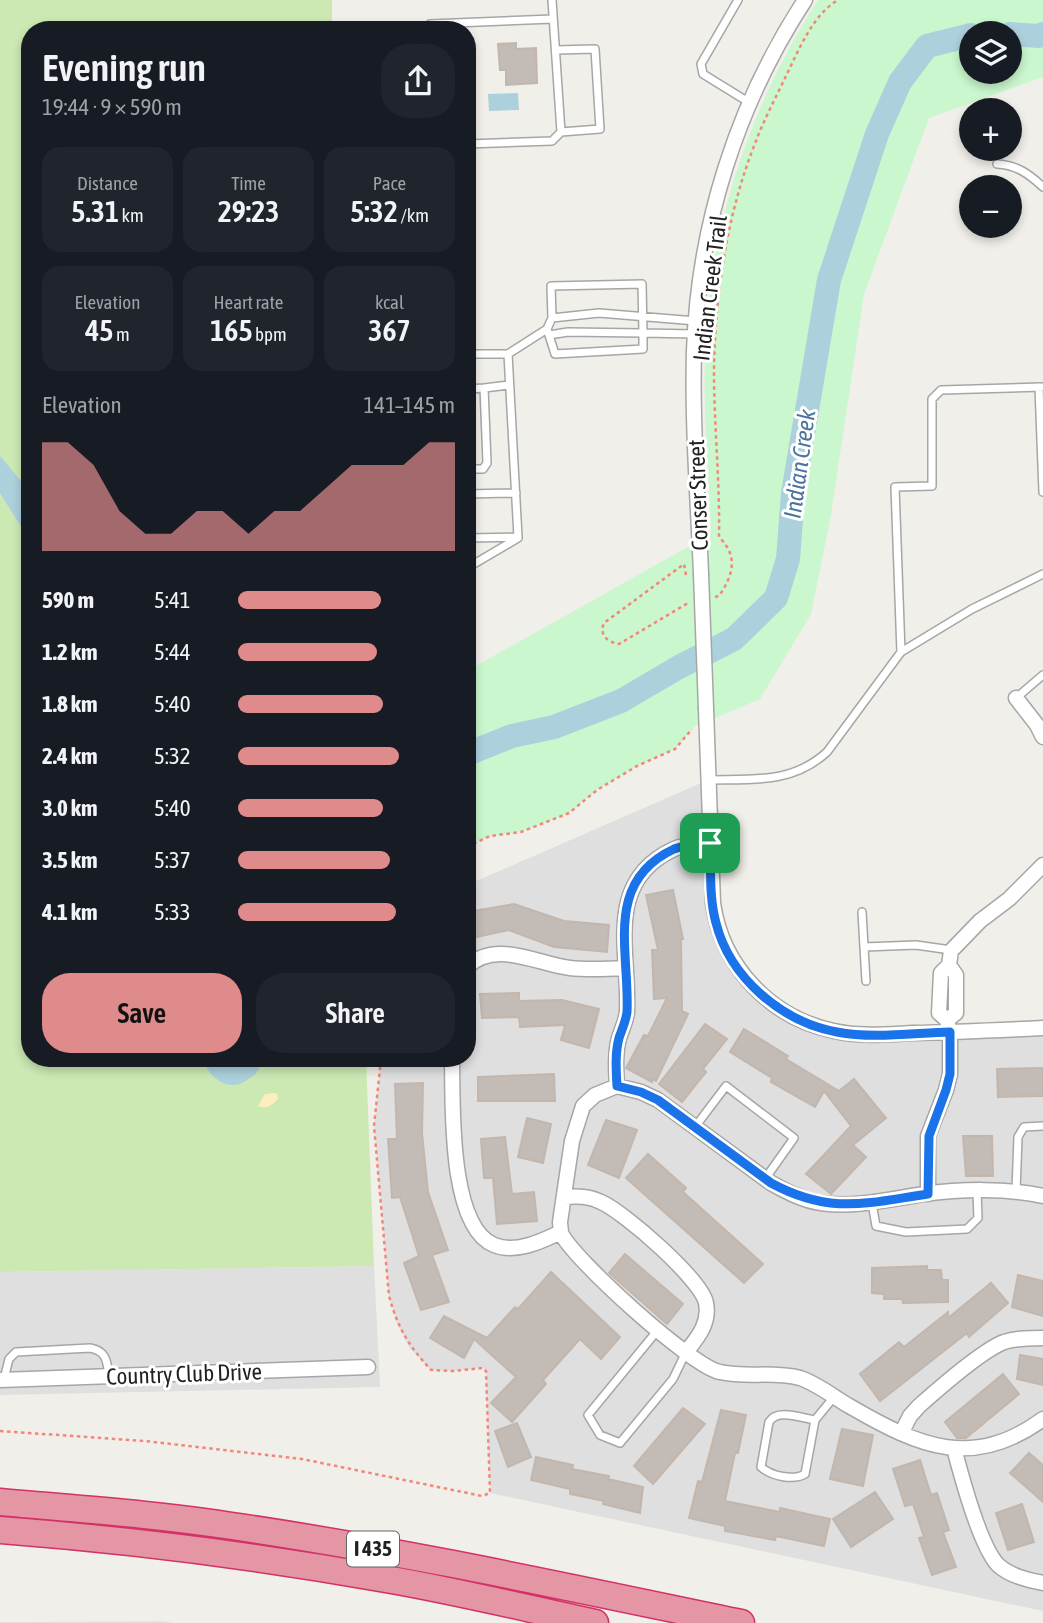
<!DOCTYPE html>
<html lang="en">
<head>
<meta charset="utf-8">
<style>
  body { margin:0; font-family:"Asap Condensed",sans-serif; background:#20242c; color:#f1f3f6; height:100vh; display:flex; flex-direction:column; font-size:26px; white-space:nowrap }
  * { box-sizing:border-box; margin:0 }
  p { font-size:23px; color:#9ea1a6 }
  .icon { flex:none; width:38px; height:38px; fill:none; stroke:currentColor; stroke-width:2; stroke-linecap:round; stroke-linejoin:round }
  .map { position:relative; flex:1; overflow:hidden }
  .side { position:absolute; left:21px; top:21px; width:455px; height:1046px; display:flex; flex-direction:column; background:#171b24; border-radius:28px; box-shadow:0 4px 10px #0003 }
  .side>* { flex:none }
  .tools { position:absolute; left:959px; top:21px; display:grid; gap:14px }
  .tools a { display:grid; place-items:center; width:63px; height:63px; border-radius:50%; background:#171b24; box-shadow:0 4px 10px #0003; font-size:35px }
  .pin { position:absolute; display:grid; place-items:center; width:60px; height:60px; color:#fff; margin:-30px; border-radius:14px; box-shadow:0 4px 10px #0006 }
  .round { display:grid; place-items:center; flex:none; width:74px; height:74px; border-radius:28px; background:#20242c }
  .head { display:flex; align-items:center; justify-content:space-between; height:119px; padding:0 21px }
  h1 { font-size:38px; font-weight:600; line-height:52px }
  .metrics { display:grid; grid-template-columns:repeat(3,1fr); gap:10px; height:119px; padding:7px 21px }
  .metrics div { display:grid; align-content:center; border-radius:18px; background:#20242c; text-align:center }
  .metrics b { font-size:30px; font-weight:600 }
  .metrics small { font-size:19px; font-weight:400 }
  .metrics p { font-size:19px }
  .chart { height:196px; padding:14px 21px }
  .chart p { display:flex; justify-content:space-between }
  .chart svg { width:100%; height:126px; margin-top:7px; fill:#df8b8c; opacity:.7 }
  .action { display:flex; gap:14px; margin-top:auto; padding:14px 21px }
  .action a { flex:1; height:80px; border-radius:28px; background:#df8b8c; color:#111; font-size:28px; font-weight:600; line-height:80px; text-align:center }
  .action a+a { background:#20242c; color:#f1f3f6 }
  ul { padding:0 21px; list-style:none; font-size:23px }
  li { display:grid; grid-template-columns:112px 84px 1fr; align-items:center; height:52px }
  li i { height:18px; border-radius:9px; background:#df8b8c }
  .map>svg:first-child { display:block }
  .residential { fill:#e0dfdf }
  .commercial { fill:#f1dbda }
  .grass { fill:#cce8b3 }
  .sand { fill:#fcefbd }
  .park { fill:#caf7ce; fill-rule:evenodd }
  .water { fill:#acd1dc }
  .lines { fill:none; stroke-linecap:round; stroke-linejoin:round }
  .river { stroke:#acd1dc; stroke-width:24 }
  .building { fill:#c2bbb6; stroke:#c3b6ac; stroke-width:2 }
  .service-casing { stroke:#a6a6a6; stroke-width:10 }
  .minor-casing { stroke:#a6a6a6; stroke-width:17 }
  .motorway-casing { stroke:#d33268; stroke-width:29 }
  .path { stroke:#f38678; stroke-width:2.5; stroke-dasharray:3.5 3.5; stroke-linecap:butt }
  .service { stroke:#fff; stroke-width:7 }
  .minor { stroke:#fff; stroke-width:14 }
  .motorway { stroke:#e496a4; stroke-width:26 }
  .minor-bridge-casing { stroke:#a6a6a6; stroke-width:17; stroke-linecap:butt }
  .minor-bridge { stroke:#fff; stroke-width:14 }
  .route-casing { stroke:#fff; stroke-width:14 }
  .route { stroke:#1a73e8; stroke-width:9 }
  .labels { text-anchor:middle; stroke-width:6; stroke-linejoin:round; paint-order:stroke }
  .shield { fill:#fff; stroke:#646464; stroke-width:2 }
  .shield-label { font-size:21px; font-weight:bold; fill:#222 }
  .street-label { font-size:23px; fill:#222; stroke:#fff }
  .water-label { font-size:24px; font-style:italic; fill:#4c749e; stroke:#fff }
</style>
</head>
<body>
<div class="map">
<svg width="1043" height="1623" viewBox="0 0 1043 1623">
  <rect width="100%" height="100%" fill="#f1efe9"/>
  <path class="residential" d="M708,780L713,903L753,986L835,1032L1043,1028V1611L490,1493L486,1371L483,1368L453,1371L431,1370L409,1347L396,1321L389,1296L374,1126L381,1059H467V885Z
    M374,1266L380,1387L0,1395V1272Z"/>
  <path class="commercial" d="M163,1621L175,1623H0V1622Z"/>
  <path class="grass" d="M0,0H332V30H30V1059H366L374,1266L0,1272Z"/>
  <path class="sand" d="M274,1093L277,1094L278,1099C272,1105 266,1110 258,1106L265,1094Z"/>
  <path class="park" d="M818,0H1043V77L929,118L864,294L831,515L811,614L760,699L694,727L675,749L637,766L597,790L569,813L521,832L490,836L467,847V671L711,534C709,476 703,417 705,359C708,231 748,108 818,0ZM971,33H1010V72H971Z"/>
  <path class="water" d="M518,93L519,110L489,111L488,94Z
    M0,456L21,481L30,494V541L0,493Z
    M209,1059H260C261,1068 258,1073 250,1078C234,1091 219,1085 207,1069Z"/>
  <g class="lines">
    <path class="river" d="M1010,34L1039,36L1043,34
      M467,754L512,736L554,727L621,701L679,667L734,639L776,598L788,559L793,493L829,280L877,134L900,82L927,46L971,35"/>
  </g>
  <path class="building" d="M516,43V49L536,48L537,83L506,85V70H500L498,44Z
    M673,890L683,939H681L682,1011L688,1014L656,1081L653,1079L652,1082L626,1068L644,1035L648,1036L667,998L654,999L652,950H658L646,895Z
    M514,904L564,921L609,925L607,952L554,947L509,930L467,939V912Z
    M519,993V1001L562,1000L599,1009L589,1048L561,1040L565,1025L520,1027L519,1017L482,1018L480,994Z
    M705,1024L727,1039L703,1069L706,1072L682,1102L659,1084Z
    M744,1029L788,1056L786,1059L839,1091L854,1079L886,1118L853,1145L866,1157L831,1194L806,1174L851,1126L824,1091L815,1107L771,1082L772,1078L730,1052Z
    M1043,1068V1096L998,1097L997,1069Z
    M554,1074L555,1101H478V1077Z
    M423,1083L422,1133L428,1192L448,1250L432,1255L449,1302L421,1310L404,1263L419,1256L400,1197L392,1198L388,1139H397L395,1084Z
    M527,1118L551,1124L543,1163L518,1157Z
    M606,1120L637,1130L619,1178L588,1165Z
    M963,1136H992L993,1176H966Z
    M505,1137L512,1194L534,1192L537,1221L497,1224L493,1178H484L481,1139Z
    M648,1154L686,1188L683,1192L763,1264L744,1283L626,1178Z
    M625,1254L683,1304L667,1324L609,1273Z
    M927,1266V1270H941L942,1280H948V1302L903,1303L902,1299H884V1294L872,1293V1268Z
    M551,1272L620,1337L601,1359L580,1339L543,1380L546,1384L512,1422L491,1403L516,1377L474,1339L464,1358L430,1338L444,1316L487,1338L515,1307L518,1309Z
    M1018,1275L1043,1281V1316L1012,1307Z
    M991,1283L1008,1303L969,1337L967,1333L880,1401L860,1374L899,1342L904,1347L948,1312V1318Z
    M1020,1355L1043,1359V1385L1017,1379Z
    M1003,1374L1019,1394L966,1438H957L945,1422Z
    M683,1408L705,1424L653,1484L634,1466Z
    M721,1410L746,1415L738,1453H735L725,1501L780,1512V1508L830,1519L824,1546L776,1536L775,1540L725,1531V1526L689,1518L698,1481L702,1482Z
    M517,1423L531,1457L508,1467L495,1431Z
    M842,1429L873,1435L863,1486L830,1479Z
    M1029,1453L1043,1465V1502L1010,1473Z
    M536,1457L573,1465L572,1469L609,1476L608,1479L643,1487L640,1513L603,1504L604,1501L570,1494V1489L531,1480Z
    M920,1460L931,1495L937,1493L949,1530L943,1532L956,1567L932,1575L919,1538L924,1537L913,1504L905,1506L893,1469Z
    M875,1492L893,1519L851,1547L833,1519Z
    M1022,1504L1034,1542L1008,1550L996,1513Z"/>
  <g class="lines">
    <defs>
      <path id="service" d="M552,0L561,132L600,129L595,49L556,50
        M738,0L701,64L703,74L750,103
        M426,30L430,24L553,19
        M467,144L552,141L561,132
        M997,164C1017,165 1029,174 1043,187
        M552,318L599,313L696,321
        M549,335L568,332L643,333V349L555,354L547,329L552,318L551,286L642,284L643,333L695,334
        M467,354H508L547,329
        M1039,387L1043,492
        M467,389L484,388
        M467,469H483L487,463L484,388L509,385
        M467,494L516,493
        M467,538L518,537L508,354
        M467,568L518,538
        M901,652L895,487L932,486V399L941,390L1043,387
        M1016,698L1043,675
        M709,780C753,779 792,784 827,752L901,652L972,609L1043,574
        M862,912L864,947L916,945L951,950
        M864,947L866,981
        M695,1127L726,1086L794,1138L765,1179
        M1016,1191L1018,1137L1024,1127L1043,1126
        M872,1203L876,1226L906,1232L967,1229L978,1218L977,1192
        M657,1331L588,1415L600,1435L620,1443L673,1379L686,1352
        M4,1379L9,1359L16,1352L90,1348C107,1351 107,1362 109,1376
        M815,1420C801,1418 777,1408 769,1422L761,1467C771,1476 793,1481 805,1474L815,1420L834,1397"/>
      <path id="minor" d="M701,574C698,500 692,425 694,351C698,226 737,104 805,0
        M1016,698L1037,725L1043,737
        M706,709L713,903C722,967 771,1018 834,1031C860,1037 888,1034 914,1033C957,1032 1000,1030 1043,1028
        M467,967C495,939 537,964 570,968C588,970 607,969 625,968
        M947,1020L956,1013V975L949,965
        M452,1059C453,1102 448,1226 494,1245C516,1254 542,1241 561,1232
        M617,1086C616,1070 615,1053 619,1038C622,1029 626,1021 627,1012C630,952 603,882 674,849C684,844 699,844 711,843
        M928,1194V1136L946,1090L950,1074V1032L947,1020L939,1013L941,973L949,965L951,951L980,921L1009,899L1043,865
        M1043,1196C1008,1188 960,1189 924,1194C890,1199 855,1208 821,1203C804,1201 787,1192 771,1183L658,1100L641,1092L617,1086L595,1095L583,1106L572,1141L560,1222C560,1223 561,1232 561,1233C573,1259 692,1367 720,1372C746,1378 774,1371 800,1378C818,1384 835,1398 851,1407C920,1447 973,1470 1043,1419
        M564,1197C578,1196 589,1196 601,1202C624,1212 702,1280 706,1303C710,1323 698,1337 687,1351
        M0,1380L368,1367
        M902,1432L910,1416L919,1406C937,1390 983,1350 1004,1342C1017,1338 1030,1338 1043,1338
        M954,1448C961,1475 980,1546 998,1565C1010,1576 1028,1580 1043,1583"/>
      <path id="motorway" d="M0,1502C77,1509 155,1514 232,1526C403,1551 572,1588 741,1623
        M0,1530C129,1540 258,1556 386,1579C456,1591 525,1608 595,1623"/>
    </defs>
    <use href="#service" class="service-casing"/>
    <use href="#minor" class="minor-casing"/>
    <use href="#motorway" class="motorway-casing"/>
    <path class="path" d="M686,575L684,564L604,623C599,635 607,642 619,644L688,603
      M715,597L719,596C733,575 739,557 719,537C720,481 714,426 714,371C715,294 727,213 756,141C764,120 775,99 785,78C798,52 812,15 838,0
      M467,847L490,836L521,832L569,813L597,790L637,766L675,749L692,729
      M0,1431L145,1441L302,1459L482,1496L490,1493L486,1371L483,1368L453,1371L431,1370C408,1345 398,1328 389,1296L374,1126L381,1059"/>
    <use href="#service" class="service"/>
    <use href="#minor" class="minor"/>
    <use href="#motorway" class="motorway"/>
    <defs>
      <path id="minor-bridge" d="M701,574L706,709"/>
    </defs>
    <use href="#minor-bridge" class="minor-bridge-casing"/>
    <use href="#minor-bridge" class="minor-bridge"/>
  </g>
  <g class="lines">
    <defs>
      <path id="route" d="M710,843C711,868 709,898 716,923C730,978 782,1022 837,1032C873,1039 913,1033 950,1032V1074L946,1090L929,1136L928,1194C866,1203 830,1215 771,1183L658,1100L641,1092L617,1086C616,1069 615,1053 619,1038C622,1029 626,1021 627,1012C630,952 603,882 674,849C684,845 699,844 710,843Z"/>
    </defs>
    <use href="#route" class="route-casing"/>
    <use href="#route" class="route"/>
  </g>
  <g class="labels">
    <rect class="shield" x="347" y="1531.5" width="52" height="35" rx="5"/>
    <g class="shield-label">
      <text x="373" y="1556">I 435</text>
    </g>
    <g class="street-label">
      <text transform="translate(710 288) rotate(-83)" y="8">Indian Creek Trail</text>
      <text transform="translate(698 495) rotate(-92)" y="8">Conser Street</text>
      <text transform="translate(184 1374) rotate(-2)" y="8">Country Club Drive</text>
    </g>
    <g class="water-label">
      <text transform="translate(800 464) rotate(-82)" y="8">Indian Creek</text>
    </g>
  </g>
</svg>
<div class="tools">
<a><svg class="icon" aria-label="layers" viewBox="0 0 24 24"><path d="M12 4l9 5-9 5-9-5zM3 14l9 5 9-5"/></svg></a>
<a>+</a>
<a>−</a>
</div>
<div class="pin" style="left:710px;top:843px;background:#1e9e55"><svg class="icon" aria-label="arrive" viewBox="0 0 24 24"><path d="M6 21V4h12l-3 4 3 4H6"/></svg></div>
<section class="side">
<div class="head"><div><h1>Evening run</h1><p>19:44 · 9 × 590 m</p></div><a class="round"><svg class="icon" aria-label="share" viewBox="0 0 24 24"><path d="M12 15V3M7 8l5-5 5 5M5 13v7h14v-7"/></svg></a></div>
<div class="metrics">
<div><p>Distance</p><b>5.31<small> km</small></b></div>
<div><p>Time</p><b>29:23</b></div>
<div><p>Pace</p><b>5:32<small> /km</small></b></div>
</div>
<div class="metrics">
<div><p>Elevation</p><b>45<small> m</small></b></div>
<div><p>Heart rate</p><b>165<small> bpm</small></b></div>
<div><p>kcal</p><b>367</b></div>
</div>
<div class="chart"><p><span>Elevation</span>141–145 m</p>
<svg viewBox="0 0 160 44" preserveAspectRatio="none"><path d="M0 44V6L10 6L20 14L30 30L40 38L50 38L60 30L70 30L80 38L90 30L100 30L110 22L120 14L130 14L140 14L150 6L160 6V44z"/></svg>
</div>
<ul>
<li><b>590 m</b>5:41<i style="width:66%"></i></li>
<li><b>1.2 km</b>5:44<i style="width:64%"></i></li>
<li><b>1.8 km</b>5:40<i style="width:67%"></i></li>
<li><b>2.4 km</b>5:32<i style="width:74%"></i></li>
<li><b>3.0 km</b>5:40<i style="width:67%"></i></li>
<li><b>3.5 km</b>5:37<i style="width:70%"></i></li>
<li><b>4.1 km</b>5:33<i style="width:73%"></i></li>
</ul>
<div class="action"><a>Save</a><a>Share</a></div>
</section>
</div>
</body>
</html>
